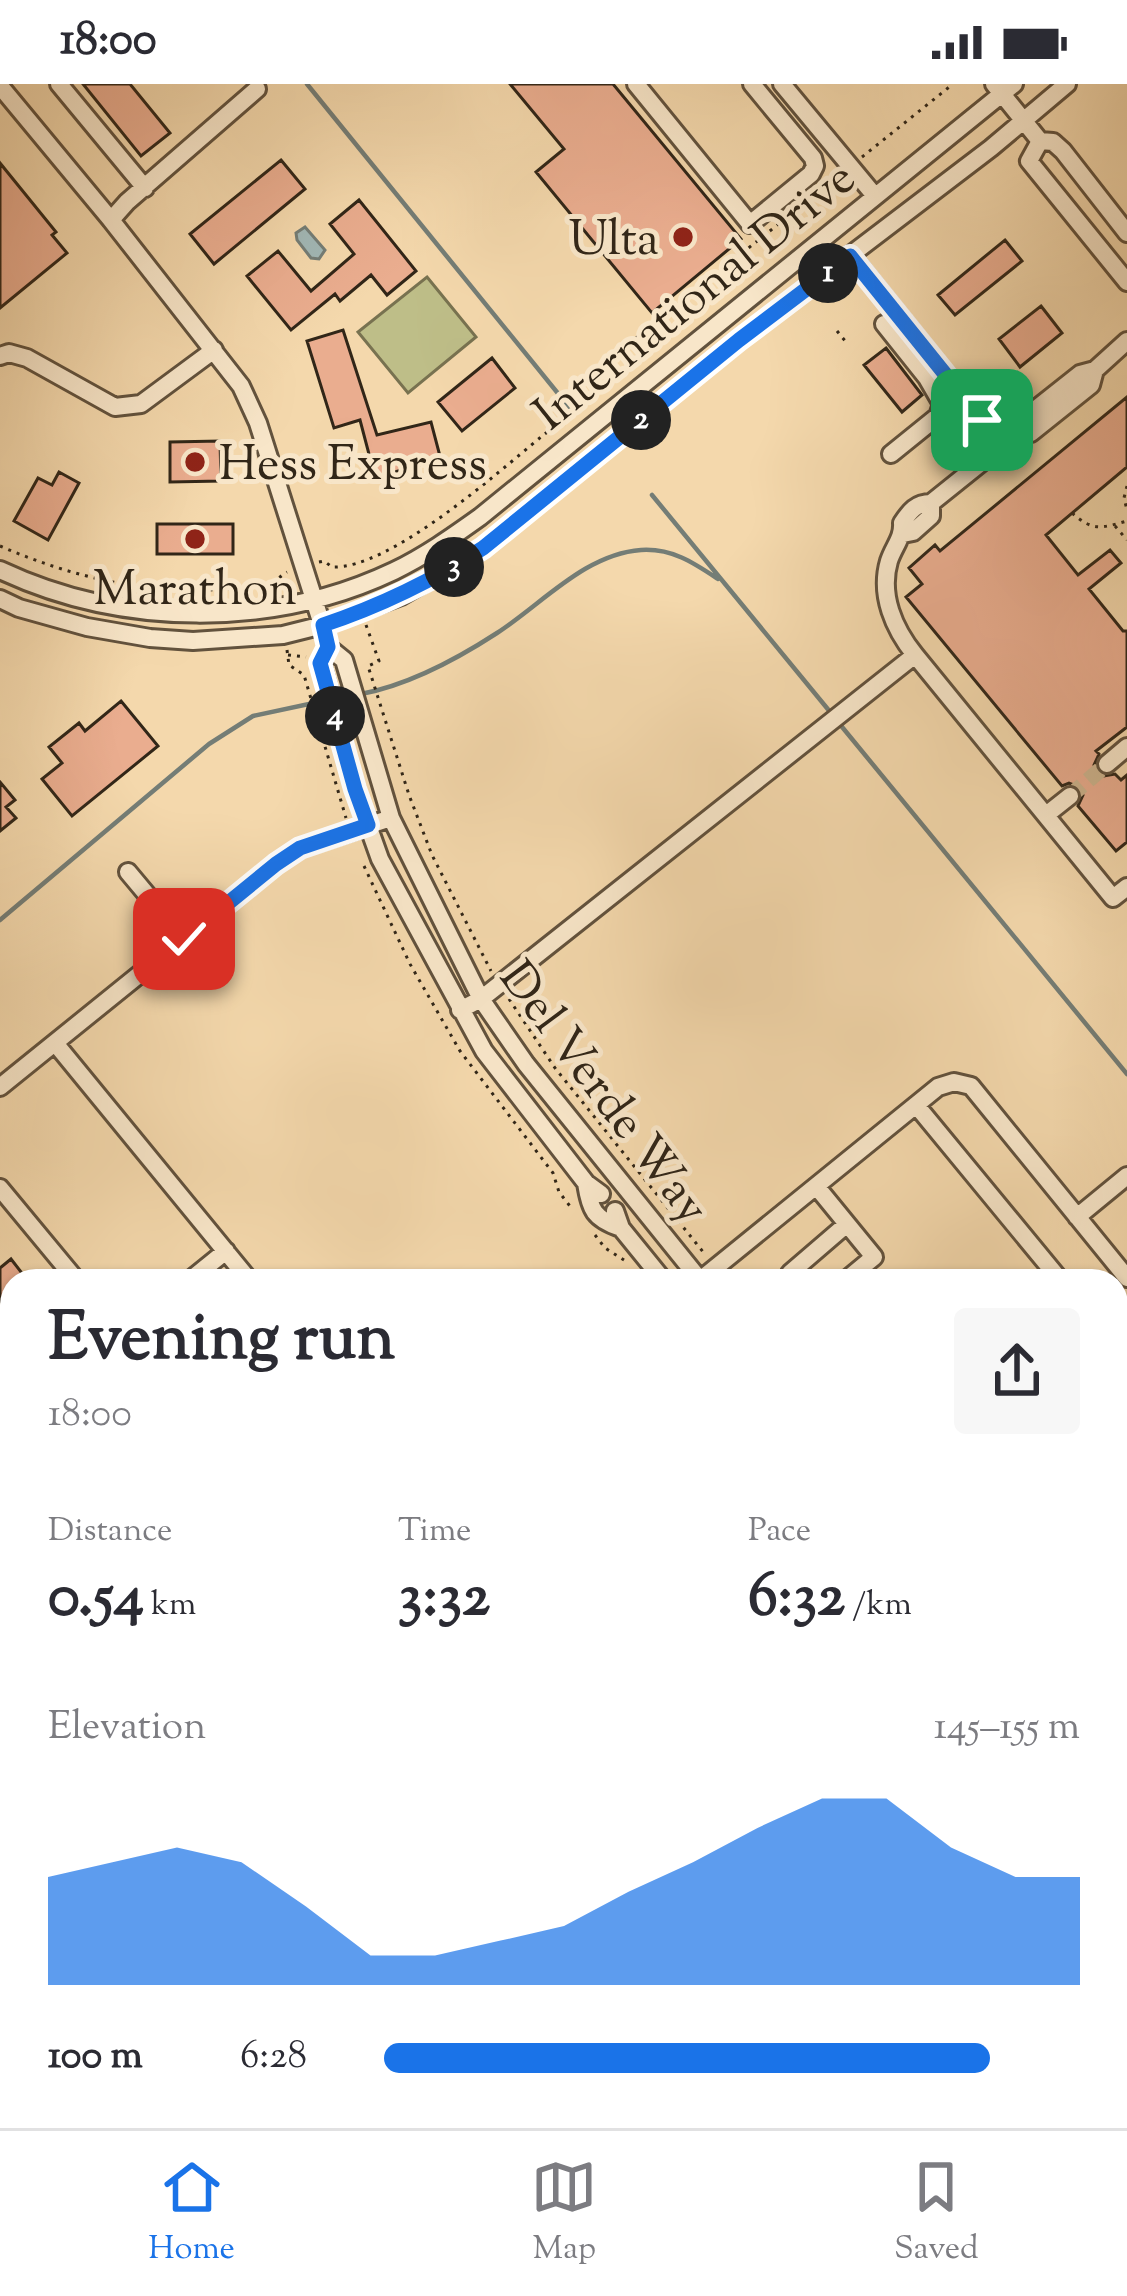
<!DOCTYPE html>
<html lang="en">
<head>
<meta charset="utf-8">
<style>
  body { margin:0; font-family:"Sorts Mill Goudy",serif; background:#f7f7f7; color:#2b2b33; height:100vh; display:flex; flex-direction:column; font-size:45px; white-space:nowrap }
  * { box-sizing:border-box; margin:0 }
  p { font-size:39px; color:#7c7c81 }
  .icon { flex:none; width:66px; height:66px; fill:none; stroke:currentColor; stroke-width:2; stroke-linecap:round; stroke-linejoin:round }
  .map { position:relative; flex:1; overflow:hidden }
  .details { position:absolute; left:0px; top:1185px; width:1128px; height:861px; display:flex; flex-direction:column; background:#fff; border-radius:36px 36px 0 0; box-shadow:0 3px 9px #0004 }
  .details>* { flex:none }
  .pin { position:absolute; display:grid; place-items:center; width:102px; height:102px; color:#fff; margin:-51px; border-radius:24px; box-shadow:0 6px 18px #0006 }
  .km { position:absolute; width:60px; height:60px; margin:-30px; border-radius:50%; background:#222; color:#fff; font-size:33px; line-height:60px; text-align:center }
  .round { display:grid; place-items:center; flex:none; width:126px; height:126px; border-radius:12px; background:#f7f7f7 }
  .overview { display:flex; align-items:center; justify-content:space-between; height:204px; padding:0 48px }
  h1 { font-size:66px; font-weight:700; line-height:90px }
  .metrics { display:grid; grid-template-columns:repeat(3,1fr); gap:18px; height:204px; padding:12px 48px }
  .metrics div { display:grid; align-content:center }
  .metrics b { font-size:60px; font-weight:700 }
  .metrics small { font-size:33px; font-weight:400 }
  .metrics p { font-size:33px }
  .chart { height:336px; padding:24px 48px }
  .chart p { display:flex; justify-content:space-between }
  .chart svg { width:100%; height:216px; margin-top:12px; fill:#1a73e8; opacity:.7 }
  ul { padding:0 48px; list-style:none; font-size:39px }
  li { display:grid; grid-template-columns:192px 144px 1fr; align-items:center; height:90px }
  li i { height:30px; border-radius:15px; background:#1a73e8 }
  .status { display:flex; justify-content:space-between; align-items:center; height:84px; padding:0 60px; background:#fff; direction:ltr }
  .status svg { height:33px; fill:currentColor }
  .menu { display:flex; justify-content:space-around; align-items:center; height:168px; border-top:3px solid #e1e1e2; background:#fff; font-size:33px; color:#7c7c81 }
  .menu a { display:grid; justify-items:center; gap:6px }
  .menu .on { color:#1a73e8 }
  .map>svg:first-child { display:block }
  .green { fill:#bebe88; stroke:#787250; stroke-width:3 }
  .water { fill:#a1b7b5; stroke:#747d76; stroke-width:3 }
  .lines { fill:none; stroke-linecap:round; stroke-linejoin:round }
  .stream { stroke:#747d76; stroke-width:4.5 }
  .building { fill:#eaad8f; stroke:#312618; stroke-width:3 }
  .minor-tunnel { stroke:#cdb48e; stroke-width:16; stroke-dasharray:16 8; stroke-linecap:butt }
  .minor-casing { stroke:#62523d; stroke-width:22 }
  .path { stroke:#312618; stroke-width:3; stroke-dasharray:3 6; stroke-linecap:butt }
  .minor { stroke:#f8e6c9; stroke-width:16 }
  .route-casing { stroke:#fff; stroke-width:24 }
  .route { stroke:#1a73e8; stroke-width:15 }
  .poi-dot { fill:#8f2418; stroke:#f8e6c9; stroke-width:4.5 }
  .labels { text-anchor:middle; stroke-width:10; stroke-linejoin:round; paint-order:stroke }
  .poi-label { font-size:48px; fill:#312618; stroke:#f8e6c9; text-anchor:end }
  .street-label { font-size:48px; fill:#312618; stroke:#f8e6c9 }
</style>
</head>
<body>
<div class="status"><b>18:00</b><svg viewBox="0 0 49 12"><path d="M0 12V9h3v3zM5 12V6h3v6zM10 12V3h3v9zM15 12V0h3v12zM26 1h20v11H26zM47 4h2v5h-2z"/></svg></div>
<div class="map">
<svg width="1127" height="2044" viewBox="0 0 1127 2044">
  <rect width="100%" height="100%" fill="#f4d8ac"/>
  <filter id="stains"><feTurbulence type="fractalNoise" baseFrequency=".00167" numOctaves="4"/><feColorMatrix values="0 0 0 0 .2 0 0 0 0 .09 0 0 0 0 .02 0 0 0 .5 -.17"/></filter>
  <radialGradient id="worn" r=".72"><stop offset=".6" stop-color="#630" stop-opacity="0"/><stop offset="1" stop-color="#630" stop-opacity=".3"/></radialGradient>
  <path class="green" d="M427,193L476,253L408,309L358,248Z"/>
  <path class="water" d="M305,143L325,166L319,175L311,174L297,156L296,149Z"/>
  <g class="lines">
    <path class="stream" d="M307,0L569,323
      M652,411L831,629
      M361,610C409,601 457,575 497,549C542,520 585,470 641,466C672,464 694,479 718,495
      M838,638L1127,990
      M0,836L209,660L253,632L323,617"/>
  </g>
  <path class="building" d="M83,0H130L170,49L141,72Z
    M510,0H613L741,155L652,229L536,88L564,65Z
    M281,76L305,105L214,180L190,150Z
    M0,79L56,148L52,151L67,169L0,224Z
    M359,116L416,187L387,211L371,191L340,217L335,210L291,246L247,192L278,167L311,207L354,170L330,140Z
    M1005,156L1022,177L955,231L938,211Z
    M1041,222L1062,249L1020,283L999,255Z
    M343,246L377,351L431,338L441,376L375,393L360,336L334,344L307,257Z
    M886,264L922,311L902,328L864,281Z
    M492,274L515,304L462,347L438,318Z
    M1127,313V383L1046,451L1078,491L1110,466L1121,479L1089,505L1123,547H1127V643L1096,667L1099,670L1094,681L1098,689L1104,692L1115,690L1121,696L1127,691V758L1116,767L1078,722L1083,711L1079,703L1069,699L1062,702L906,513L922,500L909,484L935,461L940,467Z
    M220,357L221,397L170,398V358Z
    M59,388L79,399L48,456L14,437L38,394L52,401Z
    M157,440H233V470H157Z
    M121,617L158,662L72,732L42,695L62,679L49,663L79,639L85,647Z
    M0,698L15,716L6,723L16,734L0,747Z
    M11,1175L28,1197H12V1231L0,1216V1184Z
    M0,1279L12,1293V1349L0,1334Z
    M0,1466L12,1481V1518L0,1503Z
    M0,1573L12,1588V1646L0,1632Z
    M12,1970V2038L0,2023V1980Z"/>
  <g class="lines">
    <path class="minor-tunnel" d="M1070,712L1107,680"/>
    <defs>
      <path id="minor" d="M59,0L145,104
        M636,0L750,140L811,90L815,82L813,74L752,0
        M782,0L875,112
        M994,0L1040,57L1053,58L1063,67L1127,149
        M0,2L111,136L241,302L258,339L325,550
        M1040,57L1029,77L1127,198
        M111,136L127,118L257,5
        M851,172L1003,362
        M884,240L927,294L942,320L938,332L891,370
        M0,272L9,269L27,274L115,323L141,320L214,266
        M1095,286L1091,301L1031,349L1017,350L931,419C916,419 910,427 902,439C903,454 894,462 889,477C879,511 894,545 915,571L1113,814L1127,803
        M1017,350L1022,336L1080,290L1095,286L1127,257
        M903,450L913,448L931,432V419
        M0,486C121,543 272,545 394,487C425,472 452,453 480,433L1014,0
        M0,515L19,524L87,543L150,554L193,557L283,551L323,541L401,512L483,464L739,256L991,64L1067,0
        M328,563L344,576L391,734L481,915L526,980L700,1196
        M328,563L321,579L355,705L380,775L484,967L586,1099L601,1110
        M1107,680L1127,663
        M1046,731L1070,712
        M128,788L184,855
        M460,926L481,915L915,571
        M55,959L250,1197
        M0,1003L276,780L300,764L391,734
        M916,1021L1061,1197
        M586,1099C590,1126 594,1135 621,1144
        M816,1102L874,1173L845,1197
        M0,1104L77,1197
        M615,1127L621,1144L664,1197
        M1077,1133L1127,1092
        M189,1197L226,1167
        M699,1197L938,1003L954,998L971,1002L1127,1194
        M796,1197L790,1189L847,1140
        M1116,1264L1127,1278
        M0,1401L12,1416
        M0,1695L12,1709
        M1116,1715L1127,1706
        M1116,1777L1127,1768
        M0,1839L12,1830
        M279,2034L287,2044
        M502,2034L510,2044
        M765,2034L773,2044
        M936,2034L944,2044
        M56,2044L68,2034
        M360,2044L372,2034
        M865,2044L877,2034"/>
    </defs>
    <use href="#minor" class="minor-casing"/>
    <path class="path" d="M862,73L953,0
      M837,247L846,258
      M1127,402L1124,414L1127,426
      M1072,429C1094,448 1101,444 1127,437
      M1115,442L1127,456
      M0,462C74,494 154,513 235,504C246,503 263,504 272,499C278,496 281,491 287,488
      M319,478L324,477L332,483C390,485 496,390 541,353C557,340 577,327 590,311C598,302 599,289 606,278L836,94
      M366,541L379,577L368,582L409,711L432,771L491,887
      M287,566L289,581L304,591L346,734
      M288,571L306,573
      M364,782L410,880L460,967L553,1089L559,1108L573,1126
      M509,915L555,984L704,1169
      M595,1151L605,1164L624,1176"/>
    <use href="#minor" class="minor"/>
  </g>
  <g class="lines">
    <defs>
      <path id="route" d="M184,855L276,780L300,764L368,741L355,705L320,579L328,563L323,541C380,522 432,497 483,464L739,256L850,172L982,336"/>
    </defs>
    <use href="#route" class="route-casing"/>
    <use href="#route" class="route"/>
  </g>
  <g class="poi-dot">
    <circle cx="683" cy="153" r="12"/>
    <circle cx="195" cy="378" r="12"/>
    <circle cx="195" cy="455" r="12"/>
  </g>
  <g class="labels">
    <g class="poi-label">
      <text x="659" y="170">Ulta</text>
      <text x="219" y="395" text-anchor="start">Hess Express</text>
      <text x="195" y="520" text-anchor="middle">Marathon</text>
    </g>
    <g class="street-label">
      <text transform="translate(693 210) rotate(-39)" y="17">International Drive</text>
      <text transform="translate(606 1007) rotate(53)" y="17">Del Verde Way</text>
    </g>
  </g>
  <rect width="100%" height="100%" filter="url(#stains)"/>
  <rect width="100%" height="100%" fill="url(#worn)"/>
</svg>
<div class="pin" style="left:982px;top:336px;background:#1e9e55"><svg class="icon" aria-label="arrive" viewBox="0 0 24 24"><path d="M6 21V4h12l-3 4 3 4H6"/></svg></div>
<div class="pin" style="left:184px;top:855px;background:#d93025"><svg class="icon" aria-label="check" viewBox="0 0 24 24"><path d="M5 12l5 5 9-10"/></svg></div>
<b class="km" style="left:828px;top:189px">1</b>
<b class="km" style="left:641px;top:336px">2</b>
<b class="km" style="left:454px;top:483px">3</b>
<b class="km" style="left:335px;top:632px">4</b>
<section class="details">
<div class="overview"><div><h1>Evening run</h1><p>18:00</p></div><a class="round"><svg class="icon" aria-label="share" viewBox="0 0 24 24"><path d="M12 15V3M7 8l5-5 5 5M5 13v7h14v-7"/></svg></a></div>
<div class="metrics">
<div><p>Distance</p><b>0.54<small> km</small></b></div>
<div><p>Time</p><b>3:32</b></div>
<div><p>Pace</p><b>6:32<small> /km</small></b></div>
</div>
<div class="chart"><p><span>Elevation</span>145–155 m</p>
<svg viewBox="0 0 160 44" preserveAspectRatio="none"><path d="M0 44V22L10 19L20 16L30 19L40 28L50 38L60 38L70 35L80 32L90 25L100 19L110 12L120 6L130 6L140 16L150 22L160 22V44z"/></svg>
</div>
<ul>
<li><b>100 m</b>6:28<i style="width:87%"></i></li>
</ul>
</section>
</div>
<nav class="menu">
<a class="on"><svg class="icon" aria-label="home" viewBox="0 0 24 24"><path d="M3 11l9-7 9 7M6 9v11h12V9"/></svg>Home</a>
<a><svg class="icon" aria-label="map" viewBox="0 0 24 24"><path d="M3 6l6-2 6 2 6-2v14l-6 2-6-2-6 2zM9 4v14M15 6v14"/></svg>Map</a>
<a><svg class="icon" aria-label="saved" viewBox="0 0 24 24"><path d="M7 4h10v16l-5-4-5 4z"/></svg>Saved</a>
</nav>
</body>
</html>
